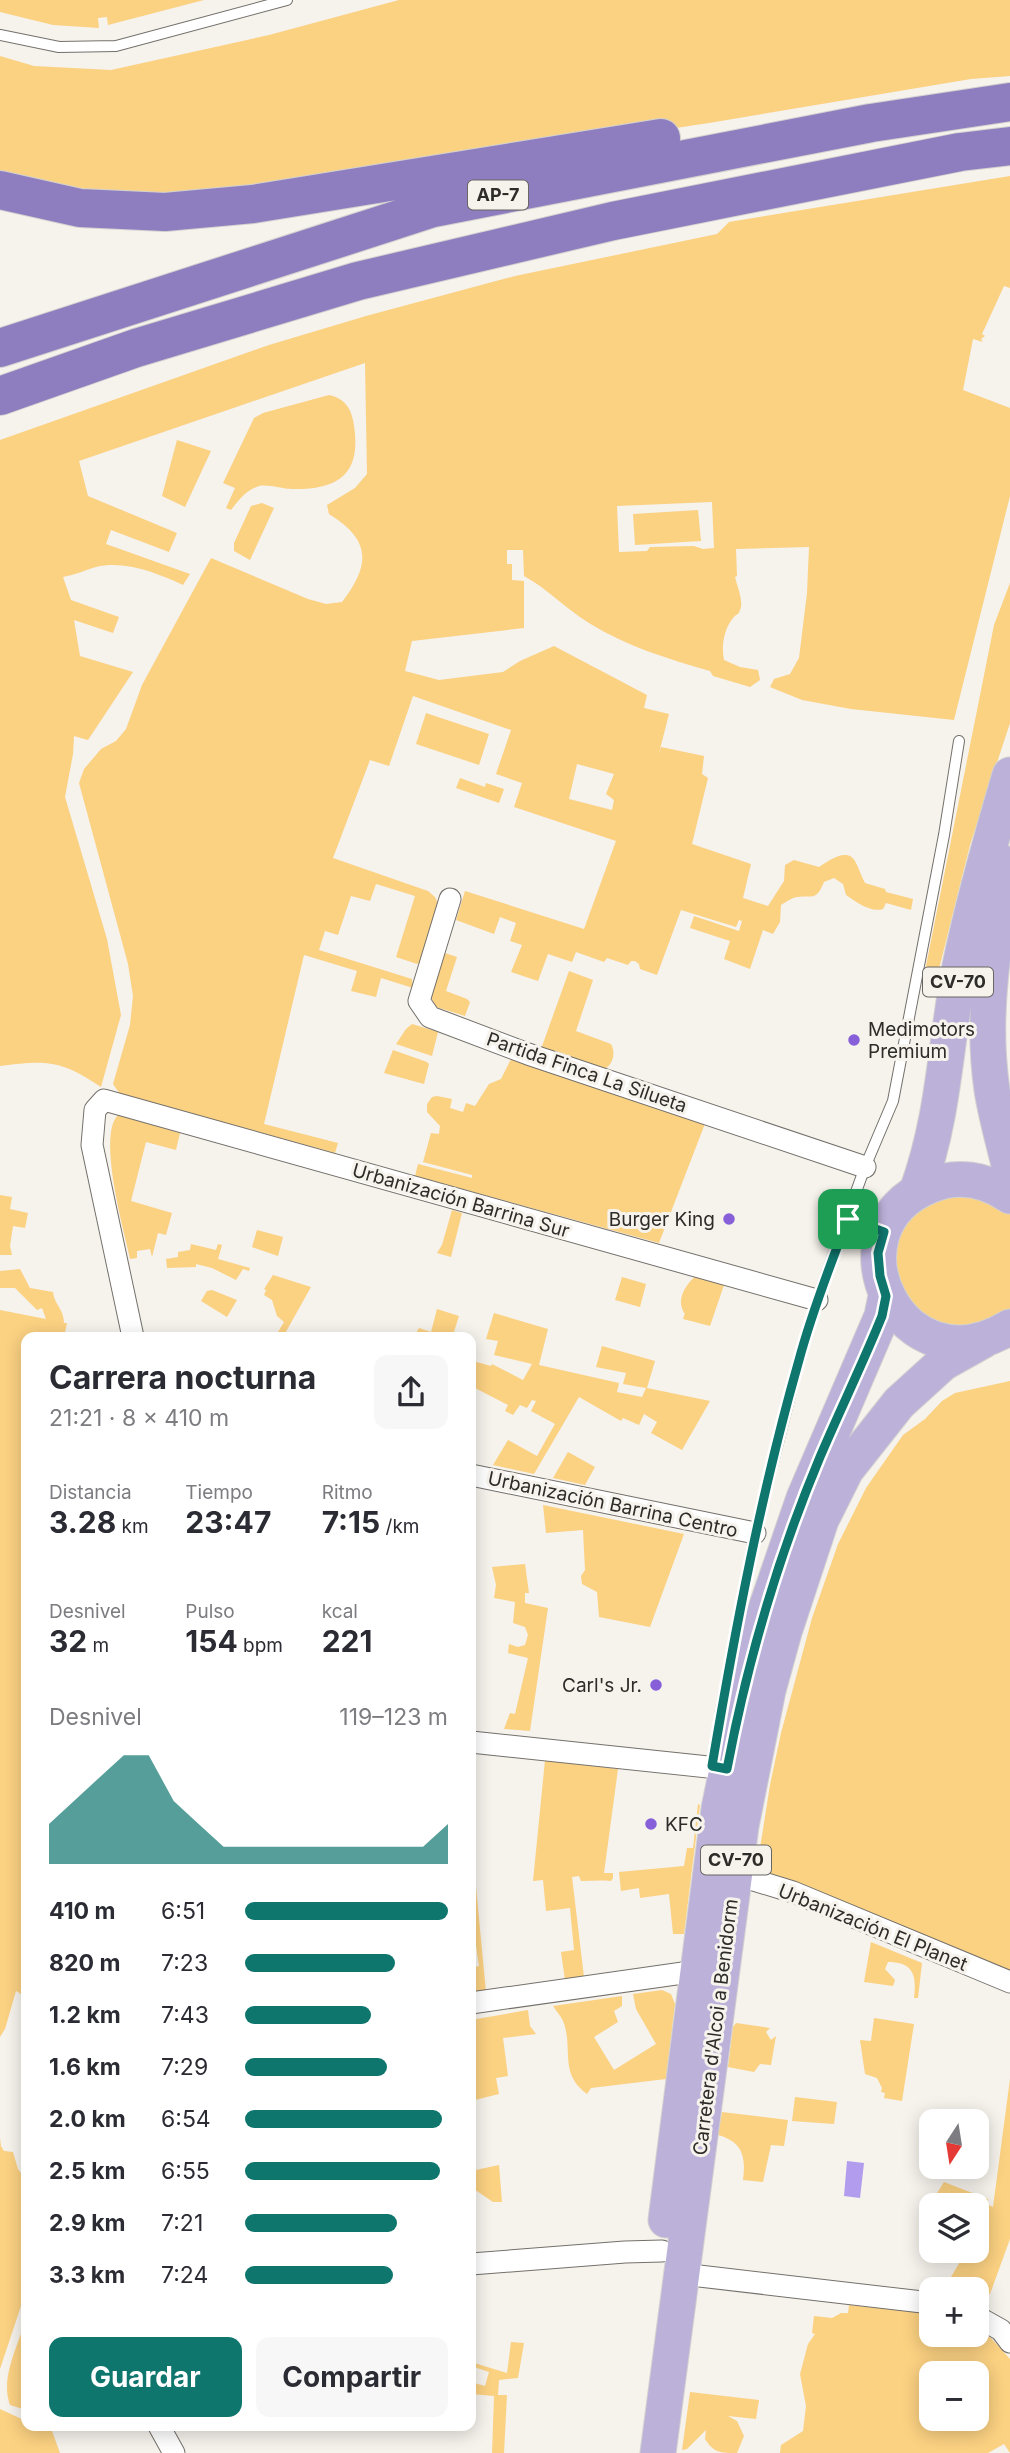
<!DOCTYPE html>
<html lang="es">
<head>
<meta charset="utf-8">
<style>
  body { margin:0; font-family:Inter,sans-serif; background:#f7f7f7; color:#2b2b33; height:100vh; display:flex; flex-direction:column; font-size:26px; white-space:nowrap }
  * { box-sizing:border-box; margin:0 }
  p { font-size:23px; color:#7c7c81 }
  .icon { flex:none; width:38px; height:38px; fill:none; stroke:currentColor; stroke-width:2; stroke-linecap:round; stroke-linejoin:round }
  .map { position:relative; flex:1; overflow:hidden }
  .details { position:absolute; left:21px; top:1332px; width:455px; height:1099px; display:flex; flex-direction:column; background:#fff; border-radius:14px; box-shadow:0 4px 18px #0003 }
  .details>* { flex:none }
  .needle { width:46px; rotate:192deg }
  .buttons { position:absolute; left:919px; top:2109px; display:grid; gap:14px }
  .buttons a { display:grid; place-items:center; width:70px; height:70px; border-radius:14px; background:#fff; box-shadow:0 4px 18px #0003; font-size:35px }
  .pin { position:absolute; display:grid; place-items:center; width:60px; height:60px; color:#fff; margin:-30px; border-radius:14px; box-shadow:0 4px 10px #0006 }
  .round { display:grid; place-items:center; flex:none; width:74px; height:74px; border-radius:14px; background:#f7f7f7 }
  .summary { display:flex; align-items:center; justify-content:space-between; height:119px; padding:0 28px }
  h1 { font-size:32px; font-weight:700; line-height:52px }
  .figures { display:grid; grid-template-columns:repeat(3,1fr); gap:10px; height:119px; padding:7px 28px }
  .figures div { display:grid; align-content:center }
  .figures b { font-size:30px; font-weight:700 }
  .figures small { font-size:19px; font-weight:400 }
  .figures p { font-size:19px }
  .chart { height:196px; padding:14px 28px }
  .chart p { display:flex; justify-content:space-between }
  .chart svg { width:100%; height:126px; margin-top:7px; fill:#0f766e; opacity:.7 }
  .button { display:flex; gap:14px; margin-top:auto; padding:14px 28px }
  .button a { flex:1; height:80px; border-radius:14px; background:#0f766e; color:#fff; font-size:28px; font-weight:700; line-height:80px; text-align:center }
  .button a+a { background:#f7f7f7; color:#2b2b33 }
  ul { padding:0 28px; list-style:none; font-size:23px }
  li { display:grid; grid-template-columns:112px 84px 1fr; align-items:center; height:52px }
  li i { height:18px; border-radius:9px; background:#0f766e }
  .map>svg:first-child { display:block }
  .green { fill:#fbd182; fill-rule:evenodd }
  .water { fill:#b19ced }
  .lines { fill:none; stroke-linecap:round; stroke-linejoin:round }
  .service-casing { stroke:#74706b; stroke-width:12 }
  .minor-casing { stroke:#74706b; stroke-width:23 }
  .primary-casing { stroke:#d1d1d0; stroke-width:37 }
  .motorway-casing { stroke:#d1d1d0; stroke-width:40 }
  .service { stroke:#fff; stroke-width:10 }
  .minor { stroke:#fff; stroke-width:21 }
  .primary { stroke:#bbb1d9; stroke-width:35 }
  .motorway { stroke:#8e7dbf; stroke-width:38 }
  .route-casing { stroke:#fff; stroke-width:14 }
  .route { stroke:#0f766e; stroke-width:9 }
  .poi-dot { fill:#865fd9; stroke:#f6f2ec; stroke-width:2.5 }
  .labels { text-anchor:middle; stroke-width:6; stroke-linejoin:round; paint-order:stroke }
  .shield { fill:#f6f2ec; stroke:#696764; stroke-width:2 }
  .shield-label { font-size:18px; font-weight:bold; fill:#2d2c29 }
  .poi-label { font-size:19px; fill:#2d2c29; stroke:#f6f2ec; text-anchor:start }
  .street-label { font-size:19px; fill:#2d2c29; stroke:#f6f2ec }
</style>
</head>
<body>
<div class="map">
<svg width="1010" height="2453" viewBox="0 0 1010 2453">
  <rect width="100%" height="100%" fill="#f6f2ec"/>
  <path class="green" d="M0,0H204L108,25L107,17L98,18L99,28L53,25L0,12Z
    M399,0H1010V76L971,79L709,123L259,191L102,196L0,174V56L34,66L111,70L269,35Z
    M1010,176V288L1004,286L982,334L985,336L981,339L983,342L973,339L963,390L1010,408V496L954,720L851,709L802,700L770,687L774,679L790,674L799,658L807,593L809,547L736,549L737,576L735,577C737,586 744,601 740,610C738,616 737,613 733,618C724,629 721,646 724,660L740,667L758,670L760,680L750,687L713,676L710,671C668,659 626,646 589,623C566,609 548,589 524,576L523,550H507V564H512V580L524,581V628L412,641L405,671L439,680L503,672L520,661L554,646L647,695L644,708L669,714L658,757L661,747L704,756L702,774L708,778L692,844L751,864L743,898L768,906L784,881L785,865L794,860L819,867C828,861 847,847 855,861C859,868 861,876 865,883L885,889L886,892L913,899L911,910L886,903L883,909C871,913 856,902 846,895L843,884L834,878L824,882C816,901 814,895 797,897C791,898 786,902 781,905L780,922L773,934L763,930L750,969L724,959L730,941L690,928L694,916L739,931L742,921L739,920L736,927L681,910L657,975L640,969L639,964L635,961H631L628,965L607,958L604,962L576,952L572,962L548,954L538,981L511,972L522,945L510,941L516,923L500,917L494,934L456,920L465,891L584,929L616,841L514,807L522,783L496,774L511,730L413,696L389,766L370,760L333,858L428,891L435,897L439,906L423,961L417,964L396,957L415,896L376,884L370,901L351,896L338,935L325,931L319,950L412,979L413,988L381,978L376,997L351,991L357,971L304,955L264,1124L338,1143L335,1153L120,1094L113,1084L130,1025L133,996L128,964L79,783L84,769L101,749L116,741L126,729L142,685L211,558L308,599L326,604L342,602C371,564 371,540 329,514L327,505L355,488L367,474L365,363L79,461L88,496L177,533L169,552L111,530L106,544L190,574L183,585C157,573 125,560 96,567C85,570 75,575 63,577L71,600L119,617L113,633L74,620L80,656L133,672L88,740L74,736L73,754L65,797L107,939L121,1015L101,1087C61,1060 47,1060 0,1066V440L269,345L366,316L515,276L717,234L729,222ZM712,502L714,548L703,549L694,546L650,547L647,551L619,552L617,506ZM577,764L614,774L606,794L614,800L612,810L569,799Z
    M329,395C343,398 350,406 353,420C363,472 341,490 292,489C282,489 269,484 259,486C246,490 239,500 231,510L226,508L235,488L223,483L254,418L263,413Z
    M177,440L211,451L185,507L162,496Z
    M262,503L274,508L250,560L234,551V543L251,506Z
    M698,510L701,541L635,545L633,514Z
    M1010,583V723L970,845L936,981L932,985L926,984L924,976L994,625Z
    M426,713L489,734L479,765L416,744Z
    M460,778L485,787L486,783L504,789L499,803L456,788Z
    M445,953L457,957L446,991L467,999L470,1002L465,1016L436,1007L431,997Z
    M569,971L593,980L576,1031L611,1044C616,1053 613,1064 605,1069L541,1049Z
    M412,1024L438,1032L432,1056L396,1044L406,1029Z
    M393,1050L427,1062L429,1064L424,1084L384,1073Z
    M519,1054L706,1121L659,1243L415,1176L418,1164L472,1178V1175L423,1162L431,1133L439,1134L440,1126L427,1112V1104L432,1097L437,1096L452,1099L450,1108L463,1112L466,1103L475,1106L489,1084L501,1079L510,1061Z
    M118,1115L180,1133L176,1150L146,1142L131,1201L172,1213L166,1235L158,1233L152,1257L150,1249L137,1251V1258L130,1259C124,1230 97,1136 118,1115Z
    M980,1194L1010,1210V1316L947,1333L895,1288V1237L928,1200Z
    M0,1195L12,1197L10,1209L28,1213L25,1228L13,1226L10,1246L12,1255H0Z
    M452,1210L462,1213L451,1257L437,1253L442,1245Z
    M257,1230L283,1237L278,1256L252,1247Z
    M191,1244L216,1250L218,1244L222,1245L218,1259L250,1268L249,1271L243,1269L236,1280L212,1268L196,1264V1267L167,1268L166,1259L178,1257V1252L190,1250Z
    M20,1269L30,1288L53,1292C54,1304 64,1309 64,1323H67L64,1337H26V1993L24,1996L16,1991L5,2029L0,2037V1310L46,1319L42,1308L37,1310L15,1288H0V1271Z
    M699,1273L715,1277L724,1285L710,1326L683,1319C686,1308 685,1318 682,1308C677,1295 690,1280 699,1273Z
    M273,1275L311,1287L283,1337H275L284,1322L277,1316L272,1300L264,1295L266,1290L264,1289Z
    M622,1277L646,1284L640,1307L615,1300Z
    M212,1290L237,1300L227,1317L201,1301L207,1291Z
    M437,1309L459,1316L453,1335L458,1337H414L419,1328L431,1332Z
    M494,1313L548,1329L539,1365L619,1383L617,1392L642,1397L646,1388L623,1384L626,1373L596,1367L602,1346L655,1361L647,1388L710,1401L682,1450L651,1433L657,1422L644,1414L639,1425L623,1418L621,1421L579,1397L534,1474L493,1465L508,1440L537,1456L555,1424L531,1411L536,1401L532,1400L527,1408L520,1405L513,1415L505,1411L508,1405L471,1386V1366L473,1361L491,1366L492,1364L523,1380L532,1364L494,1355L498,1341L486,1339Z
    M1010,1381V1970L869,1913L760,1873L757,1867L770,1785L781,1733L812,1618L838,1544L866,1488L903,1435L925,1419L942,1401L955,1393Z
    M568,1452L595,1467L585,1485L553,1478Z
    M543,1505L684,1534L650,1627L599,1617L597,1592L582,1584L581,1576L585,1570L583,1530L546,1533Z
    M525,1564L529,1593H525V1603L548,1608L530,1731L504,1729L510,1713L515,1714L528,1658L508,1653L509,1644L518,1647L525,1645L528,1635L525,1627L513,1623L515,1602L494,1598L496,1585L492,1567Z
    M471,1752H475L476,1887L486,1992L471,1994V1968L479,1966L475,1939H471Z
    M545,1760L618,1769L604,1873H613V1878L611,1881C600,1880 591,1881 581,1881L579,1876L572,1877L584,1977L565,1980L561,1952L574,1950L570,1908L546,1911L543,1880L533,1881Z
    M698,1804L700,1805L684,1934H673L669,1894L640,1898L639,1888L621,1891L619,1872L684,1866L687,1848H693Z
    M871,1942L922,1963L918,1998H914C917,1975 913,1962 888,1962L885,1969L895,1980L893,1986L864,1982Z
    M662,1990L671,1994L675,2004L666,2079L591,2088L587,2094C558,2073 574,2048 563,2021C561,2016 556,2011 553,2006L622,1996V2006L614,2011L618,2022L594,2037L614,2070L656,2044L636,2009L633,1994Z
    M528,2010L530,2026L536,2034L503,2038L508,2076L496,2078L499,2094L471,2101V2020Z
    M874,2018L914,2024L902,2101L884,2098L885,2093L881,2092L882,2088L877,2078L865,2074L860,2040L871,2041Z
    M736,2023L770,2028L766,2032L771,2040L776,2036L771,2065L760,2064L754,2072L728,2067L733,2027Z
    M1010,2057V2239L990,2294L971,2289L951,2277L964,2255L958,2251L976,2250L977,2238L983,2235L985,2214L977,2210L976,2205H931V2212L927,2209L944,2182L988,2199L987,2204L993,2207L1010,2079Z
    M795,2097L837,2102L834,2124L792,2121Z
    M722,2112L788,2120L784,2146L771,2145L763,2182L743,2180C746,2157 743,2142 718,2135Z
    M0,2138L1,2146L4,2151L13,2152L18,2169L26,2180V2275L21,2306L0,2369Z
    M499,2165L502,2202H493L471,2187V2171Z
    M849,2305L931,2314V2334H976L977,2329L991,2338L1010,2359V2453L1004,2444L988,2453H780L781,2445L803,2431L806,2406L800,2374L808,2344L815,2334L812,2333L814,2316L832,2318L841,2313H848ZM976,2373V2418H931V2373Z
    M26,2319V2410L10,2405C0,2378 18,2346 26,2319Z
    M511,2342L524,2343L518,2378L499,2380L498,2395H507L504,2453H492L494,2396L471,2394V2382L485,2386L489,2372L471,2366V2362L507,2373Z
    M690,2392L759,2400L756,2419L728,2416L737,2421L744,2436L737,2453C720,2453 714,2453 705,2439L706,2430L687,2449L682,2450Z
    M0,2409L26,2421V2426H67L52,2431L60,2453H0Z"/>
  <path class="water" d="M847,2161L864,2163L860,2198L844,2196Z"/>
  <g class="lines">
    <defs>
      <path id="service" d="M0,35L59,47L116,46L287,0
        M848,1219L878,1230
        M720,1715L755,1533L799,1360L817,1300L865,1167L893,1101L944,835L959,741"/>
      <path id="minor" d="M450,899L419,1001L430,1017L528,1054L865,1167
        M133,1337L92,1145L95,1110L104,1100L817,1300
        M471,1475L755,1533
        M471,1742L727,1769
        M734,1874L793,1892L1010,1982
        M471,2003L697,1971
        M471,2264L625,2252L662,2251
        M682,2274L931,2303
        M976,2316L1001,2330L1010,2342
        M159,2426L174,2453"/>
      <path id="primary" d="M1010,864C993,937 981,1015 992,1090C996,1116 1004,1143 1010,1169
        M917,1191C944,1117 945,1047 959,971C972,905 991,839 1010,775
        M1010,1196C985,1179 957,1174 929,1186C823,1230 901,1394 1010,1327
        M666,2220L719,1809L746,1676L757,1635L804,1498L882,1316L886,1296
        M658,2453L741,1826L768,1690L784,1632L821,1520L846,1470L899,1403L943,1363L984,1340"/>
      <path id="motorway" d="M0,190L80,208L165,212L253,204L661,138
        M0,348L433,208L871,123L1010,102
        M0,396L136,348L358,281L613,221L960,152L1010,146"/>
    </defs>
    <use href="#service" class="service-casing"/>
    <use href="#minor" class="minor-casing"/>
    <use href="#primary" class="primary-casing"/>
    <use href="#motorway" class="motorway-casing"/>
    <use href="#service" class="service"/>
    <use href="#minor" class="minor"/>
    <use href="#primary" class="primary"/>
    <use href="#motorway" class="motorway"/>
  </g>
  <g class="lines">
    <defs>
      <path id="route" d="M848,1219L884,1232L878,1253L880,1276L886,1296L882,1316C863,1363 840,1410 820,1457C778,1557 747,1663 727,1769L712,1766C735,1630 761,1493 799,1360C812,1312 830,1265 848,1219Z"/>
    </defs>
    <use href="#route" class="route-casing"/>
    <use href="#route" class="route"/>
  </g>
  <g class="poi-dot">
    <circle cx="854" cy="1040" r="7"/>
    <circle cx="729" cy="1219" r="7"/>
    <circle cx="656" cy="1685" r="7"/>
    <circle cx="651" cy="1824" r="7"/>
  </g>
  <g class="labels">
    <g class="shield">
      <rect x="468" y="180.5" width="60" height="29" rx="5"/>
      <rect x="923" y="967.5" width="70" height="29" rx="5"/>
      <rect x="701" y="1845.5" width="70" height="29" rx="5"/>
    </g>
    <g class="shield-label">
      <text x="498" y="201">AP-7</text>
      <text x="958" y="988">CV-70</text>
      <text x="736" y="1866">CV-70</text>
    </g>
    <g class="poi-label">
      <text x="868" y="1036">Medimotors<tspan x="868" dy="22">Premium</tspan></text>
      <text x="715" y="1226" text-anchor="end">Burger King</text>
      <text x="642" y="1692" text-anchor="end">Carl's Jr.</text>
      <text x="665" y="1831">KFC</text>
    </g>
    <g class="street-label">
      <text transform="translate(587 1072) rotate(19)" y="7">Partida Finca La Silueta</text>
      <text transform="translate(461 1200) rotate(16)" y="7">Urbanización Barrina Sur</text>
      <text transform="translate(613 1504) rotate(12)" y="7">Urbanización Barrina Centro</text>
      <text transform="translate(873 1927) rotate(22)" y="7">Urbanización El Planet</text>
      <text transform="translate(715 2027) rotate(-83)" y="7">Carretera d'Alcoi a Benidorm</text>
    </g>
  </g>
</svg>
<div class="buttons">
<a><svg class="needle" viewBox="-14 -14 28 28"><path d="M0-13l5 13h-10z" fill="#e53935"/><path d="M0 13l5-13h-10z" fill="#7c7c81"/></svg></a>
<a><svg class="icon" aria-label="layers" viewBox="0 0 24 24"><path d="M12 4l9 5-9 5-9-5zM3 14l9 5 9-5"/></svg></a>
<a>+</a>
<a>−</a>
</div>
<div class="pin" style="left:848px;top:1219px;background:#1e9e55"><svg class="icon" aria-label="arrive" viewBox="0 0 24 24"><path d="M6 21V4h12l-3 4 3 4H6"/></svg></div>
<section class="details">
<div class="summary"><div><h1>Carrera nocturna</h1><p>21:21 · 8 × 410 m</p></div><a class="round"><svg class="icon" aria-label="share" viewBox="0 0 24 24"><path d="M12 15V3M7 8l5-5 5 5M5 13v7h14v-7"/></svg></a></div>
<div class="figures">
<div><p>Distancia</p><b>3.28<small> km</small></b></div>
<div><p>Tiempo</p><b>23:47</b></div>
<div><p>Ritmo</p><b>7:15<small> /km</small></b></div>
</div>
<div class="figures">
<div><p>Desnivel</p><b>32<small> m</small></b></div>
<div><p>Pulso</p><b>154<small> bpm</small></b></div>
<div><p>kcal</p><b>221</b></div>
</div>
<div class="chart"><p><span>Desnivel</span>119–123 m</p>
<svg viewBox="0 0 160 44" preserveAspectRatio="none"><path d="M0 44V30L10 22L20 14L30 6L40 6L50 22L60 30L70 38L80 38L90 38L100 38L110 38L120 38L130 38L140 38L150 38L160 30V44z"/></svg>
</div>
<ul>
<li><b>410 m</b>6:51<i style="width:100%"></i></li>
<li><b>820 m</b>7:23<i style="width:74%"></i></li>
<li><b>1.2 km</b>7:43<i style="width:62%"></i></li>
<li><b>1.6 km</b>7:29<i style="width:70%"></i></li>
<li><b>2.0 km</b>6:54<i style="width:97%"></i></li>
<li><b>2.5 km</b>6:55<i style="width:96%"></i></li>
<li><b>2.9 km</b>7:21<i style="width:75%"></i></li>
<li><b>3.3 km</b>7:24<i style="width:73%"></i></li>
</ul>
<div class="button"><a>Guardar</a><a>Compartir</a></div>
</section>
</div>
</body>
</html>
